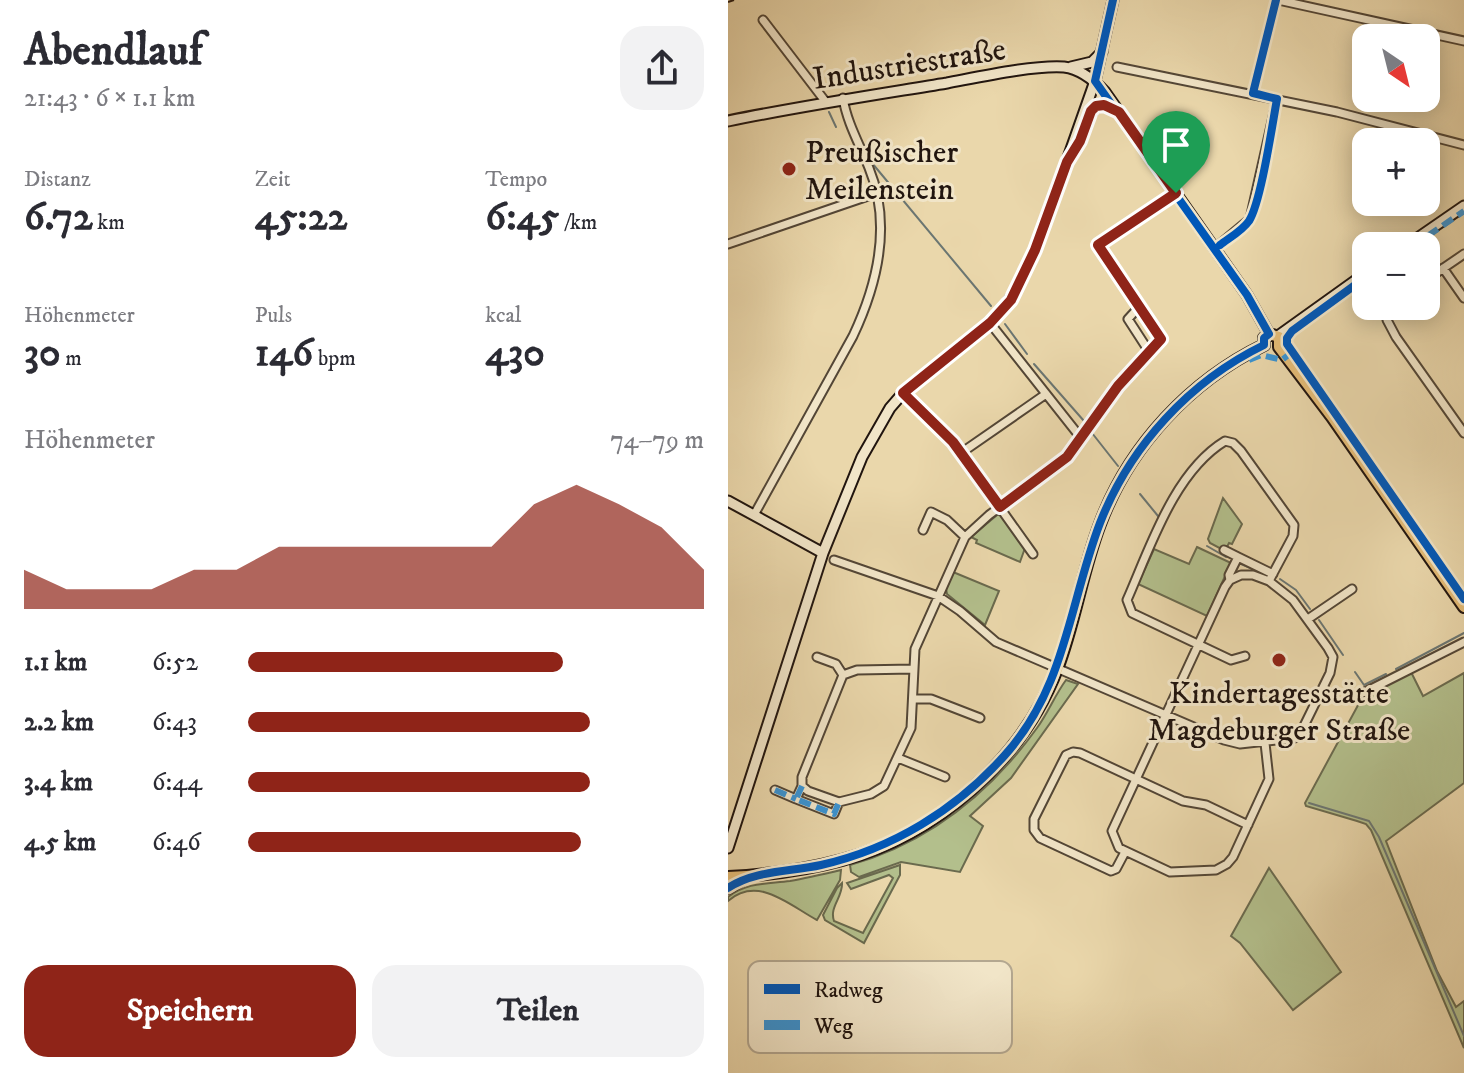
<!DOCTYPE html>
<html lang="de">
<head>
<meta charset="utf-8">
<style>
  body { margin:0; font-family:"IM FELL DW Pica",serif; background:#f2f2f3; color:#2b2b33; height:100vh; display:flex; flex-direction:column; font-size:30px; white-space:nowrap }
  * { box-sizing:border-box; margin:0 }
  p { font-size:26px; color:#7c7c81 }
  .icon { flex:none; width:44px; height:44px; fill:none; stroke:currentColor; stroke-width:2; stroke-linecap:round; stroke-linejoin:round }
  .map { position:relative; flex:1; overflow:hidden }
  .sheet { display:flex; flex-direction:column; background:#fff; width:728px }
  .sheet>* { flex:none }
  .needle { width:52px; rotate:145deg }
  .tools { position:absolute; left:624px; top:24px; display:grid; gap:16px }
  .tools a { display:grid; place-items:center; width:88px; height:88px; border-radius:16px; background:#fff; box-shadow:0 4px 20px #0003; font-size:40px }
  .pin { position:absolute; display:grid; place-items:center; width:68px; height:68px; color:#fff; margin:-82px -34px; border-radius:50% 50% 50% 0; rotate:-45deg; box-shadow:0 0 8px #0007 }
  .pin .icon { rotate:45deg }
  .round { display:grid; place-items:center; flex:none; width:84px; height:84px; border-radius:24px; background:#f2f2f3 }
  .headline { display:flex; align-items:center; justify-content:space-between; height:136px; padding:0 24px }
  h1 { font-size:44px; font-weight:800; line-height:60px }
  .metrics { display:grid; grid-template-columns:repeat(3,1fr); gap:12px; height:136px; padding:8px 24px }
  .metrics div { display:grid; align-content:center }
  .metrics b { font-size:40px; font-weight:800 }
  .metrics small { font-size:22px; font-weight:400 }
  .metrics p { font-size:22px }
  .chart { height:224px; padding:16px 24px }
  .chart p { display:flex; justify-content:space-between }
  .chart svg { width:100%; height:144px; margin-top:8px; fill:#8f2418; opacity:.7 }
  .cta { display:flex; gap:16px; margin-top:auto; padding:16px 24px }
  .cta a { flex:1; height:92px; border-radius:24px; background:#8f2418; color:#fff; font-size:32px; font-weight:800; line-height:92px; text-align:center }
  .cta a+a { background:#f2f2f3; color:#2b2b33 }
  ul { padding:0 24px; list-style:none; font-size:26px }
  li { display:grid; grid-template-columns:128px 96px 1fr; align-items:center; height:60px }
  li i { height:20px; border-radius:10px; background:#8f2418 }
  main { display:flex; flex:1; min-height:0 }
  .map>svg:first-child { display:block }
  .green { fill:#b3bf8c; stroke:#6a6a4e; stroke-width:2 }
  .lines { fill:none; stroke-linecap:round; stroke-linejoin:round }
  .stream { stroke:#6b7672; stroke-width:2 }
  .street-casing { stroke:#534636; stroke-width:11 }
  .secondary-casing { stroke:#21150f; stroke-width:13 }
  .primary-casing { stroke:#21150f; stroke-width:14 }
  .street { stroke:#f1e5c8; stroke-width:7 }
  .secondary { stroke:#f1e5c8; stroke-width:9 }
  .primary { stroke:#e5bc76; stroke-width:10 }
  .rail { stroke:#21150f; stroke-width:2; stroke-dasharray:14 14; stroke-linecap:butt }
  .quiet { stroke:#3a93d2; stroke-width:6; stroke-dasharray:12 6; stroke-linecap:butt }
  .cycleway-casing { stroke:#f1e5c8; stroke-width:13 }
  .cycleway { stroke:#0057b8; stroke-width:8 }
  .route-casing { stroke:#fff; stroke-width:16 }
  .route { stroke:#8f2418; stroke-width:10 }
  .poi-dot { fill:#8f2418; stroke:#f1e5c8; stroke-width:3 }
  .labels { text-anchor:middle; stroke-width:6; stroke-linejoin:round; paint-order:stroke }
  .street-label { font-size:32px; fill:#21150f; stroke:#f1e5c8 }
  .poi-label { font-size:32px; fill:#21150f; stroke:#f1e5c8; text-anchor:start }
  .key { fill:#f1e5c8; stroke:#b3a790; stroke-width:2 }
  .key-label { font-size:22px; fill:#21150f }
</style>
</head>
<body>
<main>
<section class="sheet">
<div class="headline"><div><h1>Abendlauf</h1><p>21:43 · 6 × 1.1 km</p></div><a class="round"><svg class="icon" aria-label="share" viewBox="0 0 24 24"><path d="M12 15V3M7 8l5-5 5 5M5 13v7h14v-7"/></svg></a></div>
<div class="metrics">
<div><p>Distanz</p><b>6.72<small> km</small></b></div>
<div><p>Zeit</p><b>45:22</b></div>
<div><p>Tempo</p><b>6:45<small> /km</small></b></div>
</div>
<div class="metrics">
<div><p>Höhenmeter</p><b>30<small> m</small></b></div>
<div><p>Puls</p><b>146<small> bpm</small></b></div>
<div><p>kcal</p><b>430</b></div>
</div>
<div class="chart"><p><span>Höhenmeter</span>74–79 m</p>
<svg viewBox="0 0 160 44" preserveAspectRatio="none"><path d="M0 44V32L10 38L20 38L30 38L40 32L50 32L60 25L70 25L80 25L90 25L100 25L110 25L120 12L130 6L140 12L150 19L160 32V44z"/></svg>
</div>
<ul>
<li><b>1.1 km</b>6:52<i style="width:69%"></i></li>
<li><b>2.2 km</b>6:43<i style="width:75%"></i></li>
<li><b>3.4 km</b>6:44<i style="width:75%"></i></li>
<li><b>4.5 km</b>6:46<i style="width:73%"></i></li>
</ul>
<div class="cta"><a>Speichern</a><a>Teilen</a></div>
</section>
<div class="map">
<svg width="736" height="1073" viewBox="0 0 736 1073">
  <rect width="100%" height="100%" fill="#ead7ab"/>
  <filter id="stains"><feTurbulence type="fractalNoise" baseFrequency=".0025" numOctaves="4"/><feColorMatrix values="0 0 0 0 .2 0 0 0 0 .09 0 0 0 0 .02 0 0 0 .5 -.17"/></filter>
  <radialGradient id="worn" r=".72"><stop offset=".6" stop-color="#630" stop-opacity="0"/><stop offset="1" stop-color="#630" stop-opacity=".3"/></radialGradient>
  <path class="green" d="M495,498L514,524L504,544L501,543L497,551L482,543L480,539Z
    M269,515H273L297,548L292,562L248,543L249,540L243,537Z
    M469,547L503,563L479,616L410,584L426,549L461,564Z
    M225,572L271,591L257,625L219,594L218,589Z
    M682,670L695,696L736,673V783L658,841L709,971L728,1007L736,1001V1048L643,830L638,824L629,821L578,806L577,803L635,696Z
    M338,680L350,684L283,778L242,816L255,826L232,872L173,862L131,877L123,872L122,865C200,843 262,793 309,728C320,713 327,695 338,680Z
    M172,865V875L136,943L97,920L95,915L109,888L114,883C115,897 101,907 106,921L135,933L165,878L161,875L123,889L119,883Z
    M541,868L613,972L565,1010L512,943L503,936Z
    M113,870L112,880L89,920C61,905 30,875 0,901V897C19,882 39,884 62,881C79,878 96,874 113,870Z"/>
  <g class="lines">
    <path class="stream" d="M101,112L108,127
      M144,163L263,306
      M277,324L299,354
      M306,364L356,421
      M364,433L390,466
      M412,494L430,516
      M479,546L498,557
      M513,564L534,573
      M552,579L568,590L582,609
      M591,620L615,655
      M668,669L736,633
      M627,672L636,685L658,674
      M581,803L641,821L651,837L736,1036"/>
    <defs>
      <path id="street" d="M550,0L736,41
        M35,20L97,101
        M389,67L609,112L736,145
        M525,93L548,0
        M0,244L149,193
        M486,249L522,219L549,99
        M715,268L736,298
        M698,280L736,254
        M663,306L659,320L668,337L736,433
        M411,307L400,319L422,353
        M262,323L353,438
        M175,393L233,453
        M26,515L125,336C150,283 164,224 141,168C132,145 119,123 115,98
        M195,530L203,512L219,520L237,537
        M496,550L510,557
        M305,554L233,453L318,394
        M106,560L210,596L232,611L268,642L496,740L512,744L567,738L574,730L602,673L605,657L600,648L565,600L541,581L525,575H513L502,580L497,587C459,668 422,750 384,831L391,848L442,872L488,870L499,864L505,857L541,779L537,743
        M502,580L501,575L510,557L545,574
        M580,619L624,589
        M517,656L503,660L404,613L399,600C422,548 446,472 497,441L505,443L513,451L566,525L565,536L541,581
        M89,657L108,664L115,675
        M185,669L129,670L115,675L74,777V786L80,791L111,802L143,794L156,786L183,728L187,649L237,537L261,515L339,457L390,386L433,339L370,245L448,193
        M635,693L736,642
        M185,699H203L252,718
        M170,758L217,777
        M74,786L68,799L106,814L111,802
        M47,790L68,799
        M397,852L388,869L383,871L312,838L306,830V819L338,755L345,752L352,753L455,801L478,805L520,825"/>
      <path id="secondary" d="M343,67L364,62L374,52
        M0,121C73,106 146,95 219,83C251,77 305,65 336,67C353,69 366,80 377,92L519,295L541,334
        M357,127C363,110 369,99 388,110
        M678,246L736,206
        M550,336L638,273
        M0,501L95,553
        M0,848L95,553L134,457L162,408L175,393L262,323L273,312L290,287L311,240L367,81L385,0"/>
      <path id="primary" d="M551,347L604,417L736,607
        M0,877C38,875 77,870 114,860C208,835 294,760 329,669C347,622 354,571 372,524C401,446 462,381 536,345V338L541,334L551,337V347
        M0,888L17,878"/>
    </defs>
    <use href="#street" class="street-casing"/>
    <use href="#secondary" class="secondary-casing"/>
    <use href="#primary" class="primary-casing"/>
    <use href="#street" class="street"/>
    <use href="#secondary" class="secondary"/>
    <use href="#primary" class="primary"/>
    <path class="rail" d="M0,2L6,0"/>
    <path class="quiet" d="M685,246L736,211
      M521,360L533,355L554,360L564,352
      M74,786L68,799L106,814L111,802
      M47,790L68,799"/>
    <defs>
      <path id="cycleway" d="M492,245C501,238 514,231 521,221C533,202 544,126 549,99L525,93L548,0
        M638,277L564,331L559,338V344L736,599
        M0,888C27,870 62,872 93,865C164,849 228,810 277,755C338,687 341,604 372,523C402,446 462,381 536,345V338L541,334L519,295L367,81L385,0"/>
    </defs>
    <use href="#cycleway" class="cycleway-casing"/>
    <use href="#cycleway" class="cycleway"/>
  </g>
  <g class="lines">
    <defs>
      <path id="route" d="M376,105L391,112L448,193L370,245L433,339L390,386L339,457L272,507L225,442L175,393L262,323L283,300L307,250L339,162L352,141L363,111L368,106Z"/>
    </defs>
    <use href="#route" class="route-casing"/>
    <use href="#route" class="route"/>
  </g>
  <g class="poi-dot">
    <circle cx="61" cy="169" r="8"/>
    <circle cx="551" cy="660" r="8"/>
  </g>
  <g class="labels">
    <g class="street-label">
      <text transform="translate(181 63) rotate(-9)" y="11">Industriestraße</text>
    </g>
    <g class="poi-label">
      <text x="77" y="162">Preußischer<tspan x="77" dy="37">Meilenstein</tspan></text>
      <text x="551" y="703" text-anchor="middle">Kindertagesstätte<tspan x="551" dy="37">Magdeburger Straße</tspan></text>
    </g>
  </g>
  <rect x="20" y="961" width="264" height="92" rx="12" class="key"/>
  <rect x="36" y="984" width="36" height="10" fill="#0057b8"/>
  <rect x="36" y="1020" width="36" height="10" fill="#3a93d2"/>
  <g class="key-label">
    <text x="86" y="997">Radweg</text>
    <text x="86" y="1033">Weg</text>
  </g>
  <rect width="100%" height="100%" filter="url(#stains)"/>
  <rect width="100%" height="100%" fill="url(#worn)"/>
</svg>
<div class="tools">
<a><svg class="needle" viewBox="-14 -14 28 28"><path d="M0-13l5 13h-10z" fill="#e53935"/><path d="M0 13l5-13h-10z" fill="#7c7c81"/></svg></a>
<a>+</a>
<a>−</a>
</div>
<div class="pin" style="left:448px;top:193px;background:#1e9e55"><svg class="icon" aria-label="arrive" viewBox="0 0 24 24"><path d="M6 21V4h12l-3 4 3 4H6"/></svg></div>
</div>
</main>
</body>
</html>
